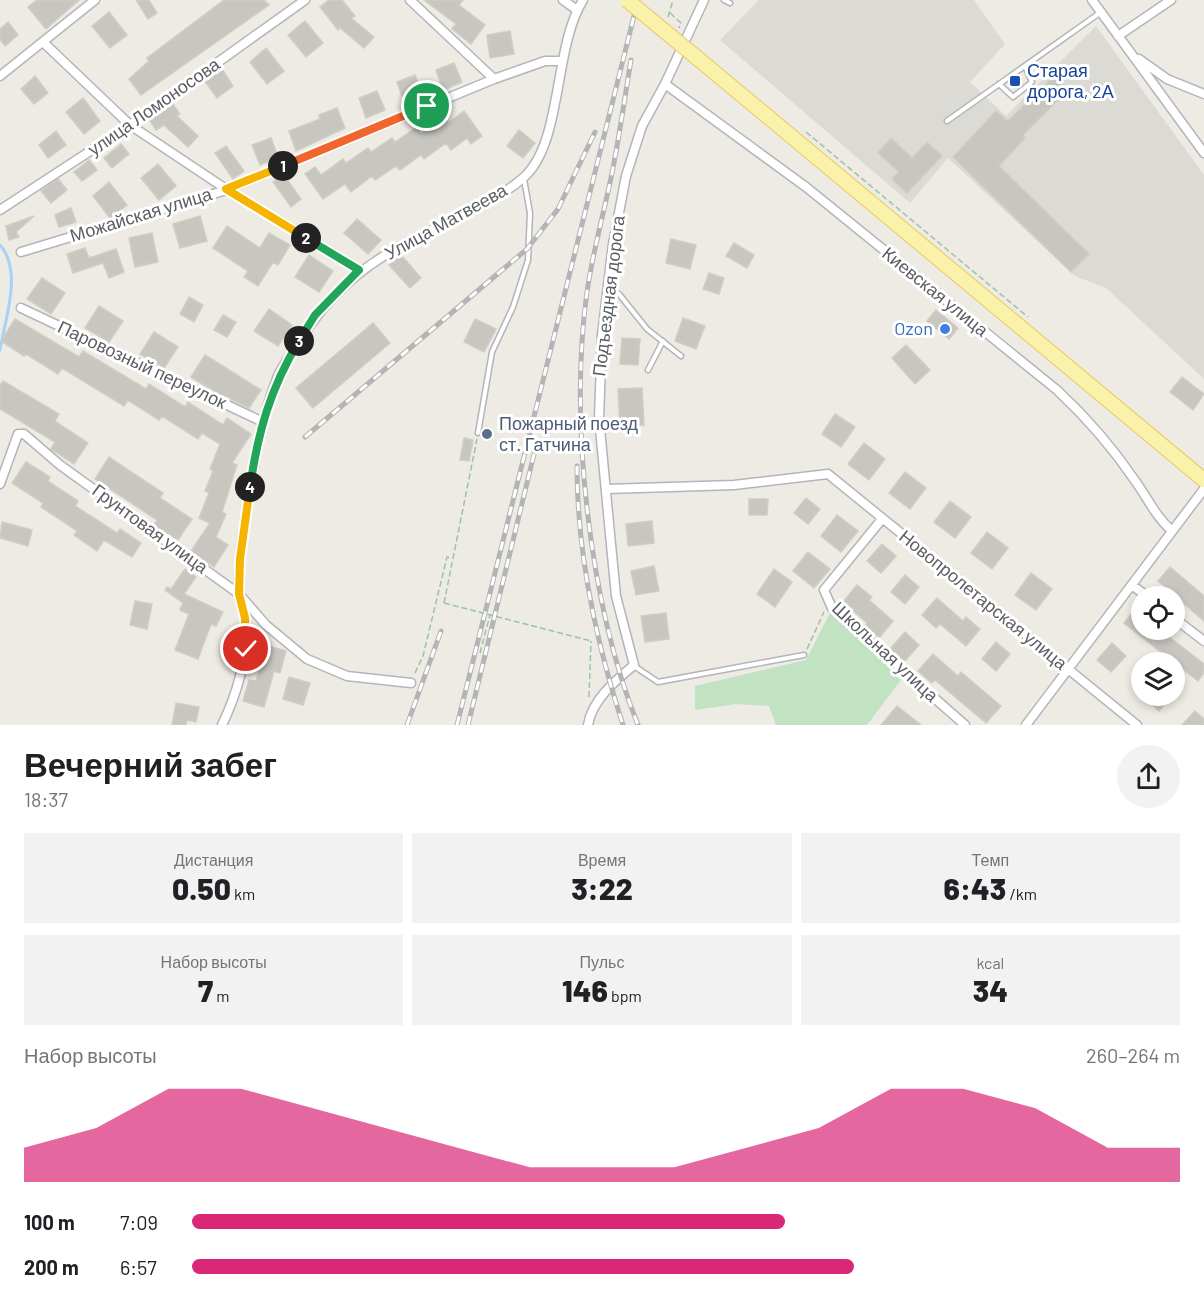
<!DOCTYPE html>
<html lang="ru">
<head>
<meta charset="utf-8">
<style>
  body { margin:0; font-family:Barlow,sans-serif; background:#f2f2f2; color:#202124; height:100vh; display:flex; flex-direction:column; font-size:22px; white-space:nowrap }
  * { box-sizing:border-box; margin:0 }
  p { font-size:20px; color:#757577 }
  .icon { flex:none; width:33px; height:33px; fill:none; stroke:currentColor; stroke-width:2; stroke-linecap:round; stroke-linejoin:round }
  .map { position:relative; height:725px; overflow:hidden }
  .panel { display:flex; flex-direction:column; background:#fff; flex:1 }
  .panel>* { flex:none }
  .controls { position:absolute; left:1131px; top:586px; display:grid; gap:12px }
  .controls a { display:grid; place-items:center; width:54px; height:54px; border-radius:50%; background:#fff; box-shadow:0 3px 9px #0003; font-size:30px }
  .pin { position:absolute; display:grid; place-items:center; width:51px; height:51px; color:#fff; margin:-26px; border:3px solid #fff; border-radius:50%; box-shadow:0 2px 6px #0007 }
  .km { position:absolute; width:30px; height:30px; margin:-15px; border-radius:50%; background:#222; color:#fff; font-size:16px; line-height:30px; text-align:center }
  .round { display:grid; place-items:center; flex:none; width:63px; height:63px; border-radius:32px; background:#f2f2f2 }
  .overview { display:flex; align-items:center; justify-content:space-between; height:102px; padding:0 24px }
  h1 { font-size:33px; font-weight:800; line-height:45px }
  .metrics { display:grid; grid-template-columns:repeat(3,1fr); gap:9px; height:102px; padding:6px 24px }
  .metrics div { display:grid; align-content:center; border-radius:0px; background:#f2f2f2; text-align:center }
  .metrics b { font-size:30px; font-weight:800 }
  .metrics small { font-size:16px; font-weight:400 }
  .metrics p { font-size:16px }
  .chart { height:168px; padding:12px 24px }
  .chart p { display:flex; justify-content:space-between }
  .chart svg { width:100%; height:108px; margin-top:6px; fill:#db2777; opacity:.7 }
  ul { padding:0 24px; list-style:none; font-size:20px }
  li { display:grid; grid-template-columns:96px 72px 1fr; align-items:center; height:45px }
  li i { height:15px; border-radius:8px; background:#db2777 }
  .map>svg:first-child { display:block }
  .industrial { fill:#dcdad5 }
  .green { fill:#c1e3c2 }
  .lines { fill:none; stroke-linecap:round; stroke-linejoin:round }
  .stream { stroke:#a6d1fa; stroke-width:3 }
  .building { fill:#c8c6c0; stroke:#d1cdc2; stroke-width:1.5 }
  .lane-casing { stroke:#b3b5ba; stroke-width:7 }
  .street-casing { stroke:#b3b5ba; stroke-width:11 }
  .primary-casing { stroke:#e9c960; stroke-width:16 }
  .path { stroke:#9bc3a8; stroke-width:1.5; stroke-dasharray:6 3; stroke-linecap:butt }
  .lane { stroke:#fff; stroke-width:4 }
  .street { stroke:#fff; stroke-width:8 }
  .primary { stroke:#faf1ab; stroke-width:14 }
  .rail-casing { stroke:#b3b4b4; stroke-width:5 }
  .rail { stroke:#fff; stroke-width:3; stroke-dasharray:9; stroke-linecap:butt }
  .primary-bridge-casing { stroke:#e9c960; stroke-width:16; stroke-linecap:butt }
  .path-bridge { stroke:#9bc3a8; stroke-width:1.5; stroke-dasharray:6 3; stroke-linecap:butt }
  .primary-bridge { stroke:#faf1ab; stroke-width:14 }
  .split-1-casing { stroke:#fff; stroke-width:12 }
  .split-2-casing { stroke:#fff; stroke-width:12 }
  .split-3-casing { stroke:#fff; stroke-width:12 }
  .split-4-casing { stroke:#fff; stroke-width:12 }
  .split-5-casing { stroke:#fff; stroke-width:12 }
  .split-1 { stroke:#f0652b; stroke-width:8 }
  .split-2 { stroke:#f5b400; stroke-width:8 }
  .split-3 { stroke:#22a559; stroke-width:8 }
  .split-4 { stroke:#22a559; stroke-width:8 }
  .split-5 { stroke:#f5b400; stroke-width:8 }
  .transit-dot { fill:#1a4fb4; stroke:#fff; stroke-width:2 }
  .shop-dot { fill:#3f7fe0; stroke:#fff; stroke-width:2 }
  .service-dot { fill:#5c6f8a; stroke:#fff; stroke-width:2 }
  .labels { text-anchor:middle; stroke-width:6; stroke-linejoin:round; paint-order:stroke }
  .transit-label { font-size:18px; fill:#164399; stroke:#fff; text-anchor:start }
  .street-label { font-size:18px; fill:#5b5e63; stroke:#fff }
  .shop-label { font-size:18px; fill:#366cbe; stroke:#fff; text-anchor:end }
  .service-label { font-size:18px; fill:#4e5e75; stroke:#fff; text-anchor:start }
</style>
</head>
<body>
<div class="map">
<svg width="1204" height="725" viewBox="0 0 1204 725">
  <rect width="100%" height="100%" fill="#edebe3"/>
  <path class="industrial" d="M759,0H974L1005,44L970,82L1006,116L1096,26L1204,175V379L1106,288L1075,276L948,158L910,203L720,40Z"/>
  <path class="green" d="M830,613L903,677L867,725H776L769,706L736,704L695,710V686L806,660Z"/>
  <g class="lines">
    <path class="stream" d="M0,245C23,271 5,319 0,350"/>
  </g>
  <path class="building" d="M37,0H79L46,29L28,7Z
    M136,0H149L157,13L148,19Z
    M224,0H264L269,5L141,95L129,79L149,61L147,58Z
    M329,0H342L355,16L351,18L374,37L364,48L340,28L338,30L320,7Z
    M424,0H463L459,5L485,25L471,44L452,29L456,24Z
    M109,12L127,35L110,48L92,26Z
    M305,21L323,43L306,57L288,35Z
    M8,22L18,35L5,46L0,39V29Z
    M510,31L514,54L490,58L487,35Z
    M266,48L284,71L267,84L250,62Z
    M454,63L462,82L443,90L436,70Z
    M222,69L233,86L217,98L204,80Z
    M415,75L423,95L404,102L397,82Z
    M35,76L48,93L34,104L21,89Z
    M1054,76L1068,90L1023,135L1025,138L999,166L1089,254L1071,272L953,157L996,111L1008,121Z
    M377,91L385,110L366,118L359,98Z
    M83,98L100,121L84,134L66,112Z
    M172,103L180,114L177,116L198,136L188,147L164,125L156,130L149,119Z
    M337,108L345,128L296,151L289,131L320,119L319,115Z
    M464,111L482,136L471,144L467,138L451,150L446,143L424,159L421,155L400,170L396,166L375,180L372,176L351,192L345,184L323,199L305,174L315,167L321,175L343,159L346,163L368,148L371,152L392,138L395,142L417,127L421,133L444,117L448,123Z
    M519,130L535,143L523,158L507,146Z
    M56,131L66,145L48,158L39,145Z
    M271,138L278,157L260,165L252,145Z
    M891,138L912,158L927,142L942,156L907,193L892,179L899,172L878,153Z
    M121,144L129,154L112,168L104,158Z
    M226,146L244,171L233,179L215,153Z
    M89,160L97,170L82,181L74,172Z
    M158,164L176,186L159,200L141,178Z
    M283,174L301,199L291,207L273,182Z
    M58,179L67,190L51,203L41,191Z
    M109,182L127,205L110,218L93,196Z
    M71,208L76,222L59,227L55,215Z
    M34,216L16,232L19,237L9,240L6,226Z
    M200,216L207,241L180,248L173,224Z
    M357,219L381,240L368,254L344,233Z
    M227,226L260,248L269,233L290,245L278,265L273,262L258,286L244,277L248,271L213,248Z
    M152,233L158,262L135,267L129,238Z
    M671,239L696,245L690,269L666,263Z
    M734,243L754,255L747,268L726,256Z
    M85,248L89,258L116,249L124,272L109,278L103,263L73,273L67,254Z
    M309,255L333,271L319,292L295,277Z
    M401,255L421,278L410,288L389,265Z
    M709,273L724,278L719,294L703,289Z
    M42,278L65,293L51,314L27,299Z
    M189,297L203,305L194,322L180,314Z
    M99,306L123,321L109,342L85,328Z
    M269,309L292,325L278,346L254,331Z
    M936,310L958,328L949,339L927,321Z
    M223,315L236,322L227,337L214,330Z
    M683,318L705,326L696,349L675,341Z
    M15,319L79,357L83,351L146,389L149,384L185,407L188,402L223,425L227,418L251,434L232,463L237,465L222,512L226,514L216,537L228,545L214,567L191,551L210,523L199,518L209,493L205,491L213,471L210,469L220,444L202,433L198,439L162,416L159,420L128,400L124,406L62,368L58,374L26,354L24,356L1,341Z
    M475,319L496,329L484,352L464,342Z
    M373,323L390,343L313,408L296,388Z
    M154,332L178,347L164,368L140,354Z
    M622,338L640,339L638,365L620,364Z
    M906,345L930,370L915,384L892,358Z
    M205,355L261,390L249,408L215,392L191,377Z
    M1182,377L1204,394L1193,410L1170,392Z
    M3,381L59,414L55,421L88,443L74,464L51,449L55,442L0,409V385Z
    M642,388L644,425L620,426L618,389Z
    M835,414L855,427L841,447L822,434Z
    M464,438L473,440L469,461L460,460Z
    M864,443L885,459L869,480L848,464Z
    M109,457L163,493L160,498L192,519L178,540L154,525L157,520L95,479Z
    M26,462L50,477L48,481L78,501L75,506L117,533L120,529L141,543L132,557L104,540L97,551L74,535L77,531L41,507L43,503L12,483Z
    M905,472L926,488L910,509L889,493Z
    M806,498L820,509L808,524L794,513Z
    M749,499H768L767,515H749Z
    M950,501L971,517L955,538L934,522Z
    M837,515L858,531L841,552L821,536Z
    M652,521L654,543L628,546L626,524Z
    M2,522L32,530L28,546L0,538Z
    M987,532L1008,548L992,569L971,553Z
    M882,544L896,556L881,573L867,561Z
    M808,552L830,569L814,588L793,571Z
    M654,566L659,591L636,595L631,571Z
    M1170,567L1204,596V621L1158,581Z
    M185,569L196,577L184,594L223,612L216,626L211,624L198,659L175,650L189,614L180,610L183,603L165,590L167,587L171,589Z
    M774,569L792,582L775,607L757,594Z
    M1031,573L1052,589L1036,610L1015,595Z
    M905,575L919,587L905,604L891,592Z
    M857,585L872,597L869,600L893,621L879,638L865,626L867,623L843,602Z
    M937,598L963,621L966,617L980,629L966,646L940,624L936,628L922,615Z
    M135,601L152,604L147,629L130,625Z
    M1134,610L1142,615V630H1160L1204,664V673L1198,681L1124,623Z
    M666,613L669,639L645,642L641,616Z
    M905,632L919,645L904,662L890,649Z
    M996,642L1010,654L996,671L982,659Z
    M1112,643L1126,656L1111,672L1097,660Z
    M266,645L286,651L280,673L274,671L264,707L243,701L249,680L256,681Z
    M933,654L958,676L961,672L1001,706L986,723L935,680L932,683L918,671Z
    M289,677L310,683L303,705L283,699Z
    M1143,696H1173L1159,711Z
    M176,703L199,707L196,722L187,720L186,725H172Z
    M897,706L921,725H881Z
    M1195,711L1204,719V725H1182Z"/>
  <g class="lines">
    <defs>
      <path id="lane" d="M724,0L730,3
        M999,84L1013,97L1032,82L1025,66
        M947,121L1101,12
        M608,290L619,294L647,329L681,356
        M648,370L663,341
        M478,433L492,352L513,307L528,260L530,213L524,179
        M634,666L658,682L804,655"/>
      <path id="street" d="M410,0L494,79
        M563,0L577,10
        M1092,0L1204,153
        M1118,36L1171,0
        M43,42L130,125L226,189L359,270
        M1139,59L1167,79L1204,94
        M0,76L95,0
        M665,84L806,187L1057,390C1087,418 1113,448 1136,482C1148,499 1156,517 1172,531
        M0,210L130,125L305,0
        M21,252L223,191L494,79L545,61H561
        M21,308L263,422
        M0,484L18,434H24L60,465L239,594L266,625L307,659L347,676L411,683
        M607,489L734,485L828,474L1137,725
        M882,519L824,590L832,608L965,725
        M1133,586L1148,597
        M1174,618L1204,641
        M222,725C238,692 248,657 245,620C244,611 240,603 239,594C238,584 239,572 240,562C240,544 245,526 247,508C254,463 261,418 278,376C283,365 291,355 297,345C328,294 366,262 420,236C452,220 497,201 523,178C563,144 553,48 583,0
        M588,725C592,700 615,681 634,665L616,596L610,534L599,418L602,335L613,244L626,176L642,126L665,84L704,0
        M1026,725L1204,489"/>
      <path id="primary" d="M696,57L1204,480"/>
    </defs>
    <use href="#lane" class="lane-casing"/>
    <use href="#street" class="street-casing"/>
    <use href="#primary" class="primary-casing"/>
    <path class="path" d="M670,13L681,23L679,28
      M668,17L673,0
      M806,132L1028,317
      M444,603L477,439
      M807,649L824,612
      M480,653L490,615
      M415,673L423,656L447,557L452,558
      M589,697L591,641"/>
    <use href="#lane" class="lane"/>
    <use href="#street" class="street"/>
    <use href="#primary" class="primary"/>
    <defs>
      <path id="rail" d="M631,60C625,96 620,132 613,168C605,209 593,250 587,292C569,422 589,603 638,725
        M305,437L527,249L558,209L595,132
        M577,466C577,554 596,642 623,725
        M407,725L441,631
        M457,725L638,0
        M468,725L537,442"/>
    </defs>
    <use href="#rail" class="rail-casing"/>
    <use href="#rail" class="rail"/>
    <defs>
      <path id="primary-bridge" d="M627,0L696,57"/>
    </defs>
    <use href="#primary-bridge" class="primary-bridge-casing"/>
    <path class="path-bridge" d="M444,603L591,641"/>
    <use href="#primary-bridge" class="primary-bridge"/>
  </g>
  <g class="lines">
    <defs>
      <path id="split-1" d="M283,166L427,106"/>
      <path id="split-2" d="M283,166L226,189L306,238"/>
      <path id="split-3" d="M299,341L315,315L359,270L306,238"/>
      <path id="split-4" d="M250,487C258,432 270,389 299,341"/>
      <path id="split-5" d="M246,649L245,618L239,594L240,559L250,487"/>
    </defs>
    <use href="#split-1" class="split-1-casing"/>
    <use href="#split-2" class="split-2-casing"/>
    <use href="#split-3" class="split-3-casing"/>
    <use href="#split-4" class="split-4-casing"/>
    <use href="#split-5" class="split-5-casing"/>
    <use href="#split-1" class="split-1"/>
    <use href="#split-2" class="split-2"/>
    <use href="#split-3" class="split-3"/>
    <use href="#split-4" class="split-4"/>
    <use href="#split-5" class="split-5"/>
  </g>
  <rect class="transit-dot" x="1009" y="75" width="12" height="12" rx="3"/>
  <circle class="shop-dot" cx="945" cy="329" r="6"/>
  <circle class="service-dot" cx="487" cy="434" r="6"/>
  <g class="labels">
    <g class="transit-label">
      <text x="1027" y="77">Старая<tspan x="1027" dy="21">дорога, 2А</tspan></text>
    </g>
    <g class="street-label">
      <text transform="translate(154 107) rotate(-35)" y="6">улица Ломоносова</text>
      <text transform="translate(141 215) rotate(-17)" y="6">Можайская улица</text>
      <text transform="translate(446 222) rotate(-29)" y="6">Улица Матвеева</text>
      <text transform="translate(935 292) rotate(39)" y="6">Киевская улица</text>
      <text transform="translate(609 296) rotate(-83)" y="6">Подъездная дорога</text>
      <text transform="translate(142 365) rotate(25)" y="6">Паровозный переулок</text>
      <text transform="translate(150 529) rotate(36)" y="6">Грунтовая улица</text>
      <text transform="translate(983 600) rotate(39)" y="6">Новопролетарская улица</text>
      <text transform="translate(885 652) rotate(43)" y="6">Школьная улица</text>
    </g>
    <g class="shop-label">
      <text x="933" y="335">Ozon</text>
    </g>
    <g class="service-label">
      <text x="499" y="430">Пожарный поезд<tspan x="499" dy="21">ст. Гатчина</tspan></text>
    </g>
  </g>
</svg>
<div class="controls">
<a><svg class="icon" aria-label="locate" viewBox="0 0 24 24"><circle cx="12" cy="12" r="6"/><path d="M12 2v4M12 18v4M2 12h4M18 12h4"/></svg></a>
<a><svg class="icon" aria-label="layers" viewBox="0 0 24 24"><path d="M12 4l9 5-9 5-9-5zM3 14l9 5 9-5"/></svg></a>
</div>
<div class="pin" style="left:427px;top:106px;background:#1e9e55"><svg class="icon" aria-label="arrive" viewBox="0 0 24 24"><path d="M6 21V4h12l-3 4 3 4H6"/></svg></div>
<div class="pin" style="left:246px;top:649px;background:#d93025"><svg class="icon" aria-label="check" viewBox="0 0 24 24"><path d="M5 12l5 5 9-10"/></svg></div>
<b class="km" style="left:283px;top:166px">1</b>
<b class="km" style="left:306px;top:238px">2</b>
<b class="km" style="left:299px;top:341px">3</b>
<b class="km" style="left:250px;top:487px">4</b>
</div>
<section class="panel">
<div class="overview"><div><h1>Вечерний забег</h1><p>18:37</p></div><a class="round"><svg class="icon" aria-label="share" viewBox="0 0 24 24"><path d="M12 15V3M7 8l5-5 5 5M5 13v7h14v-7"/></svg></a></div>
<div class="metrics">
<div><p>Дистанция</p><b>0.50<small> km</small></b></div>
<div><p>Время</p><b>3:22</b></div>
<div><p>Темп</p><b>6:43<small> /km</small></b></div>
</div>
<div class="metrics">
<div><p>Набор высоты</p><b>7<small> m</small></b></div>
<div><p>Пульс</p><b>146<small> bpm</small></b></div>
<div><p>kcal</p><b>34</b></div>
</div>
<div class="chart"><p><span>Набор высоты</span>260–264 m</p>
<svg viewBox="0 0 160 44" preserveAspectRatio="none"><path d="M0 44V30L10 22L20 6L30 6L40 14L50 22L60 30L70 38L80 38L90 38L100 30L110 22L120 6L130 6L140 14L150 30L160 30V44z"/></svg>
</div>
<ul>
<li><b>100 m</b>7:09<i style="width:60%"></i></li>
<li><b>200 m</b>6:57<i style="width:67%"></i></li>
</ul>
</section>
</body>
</html>
